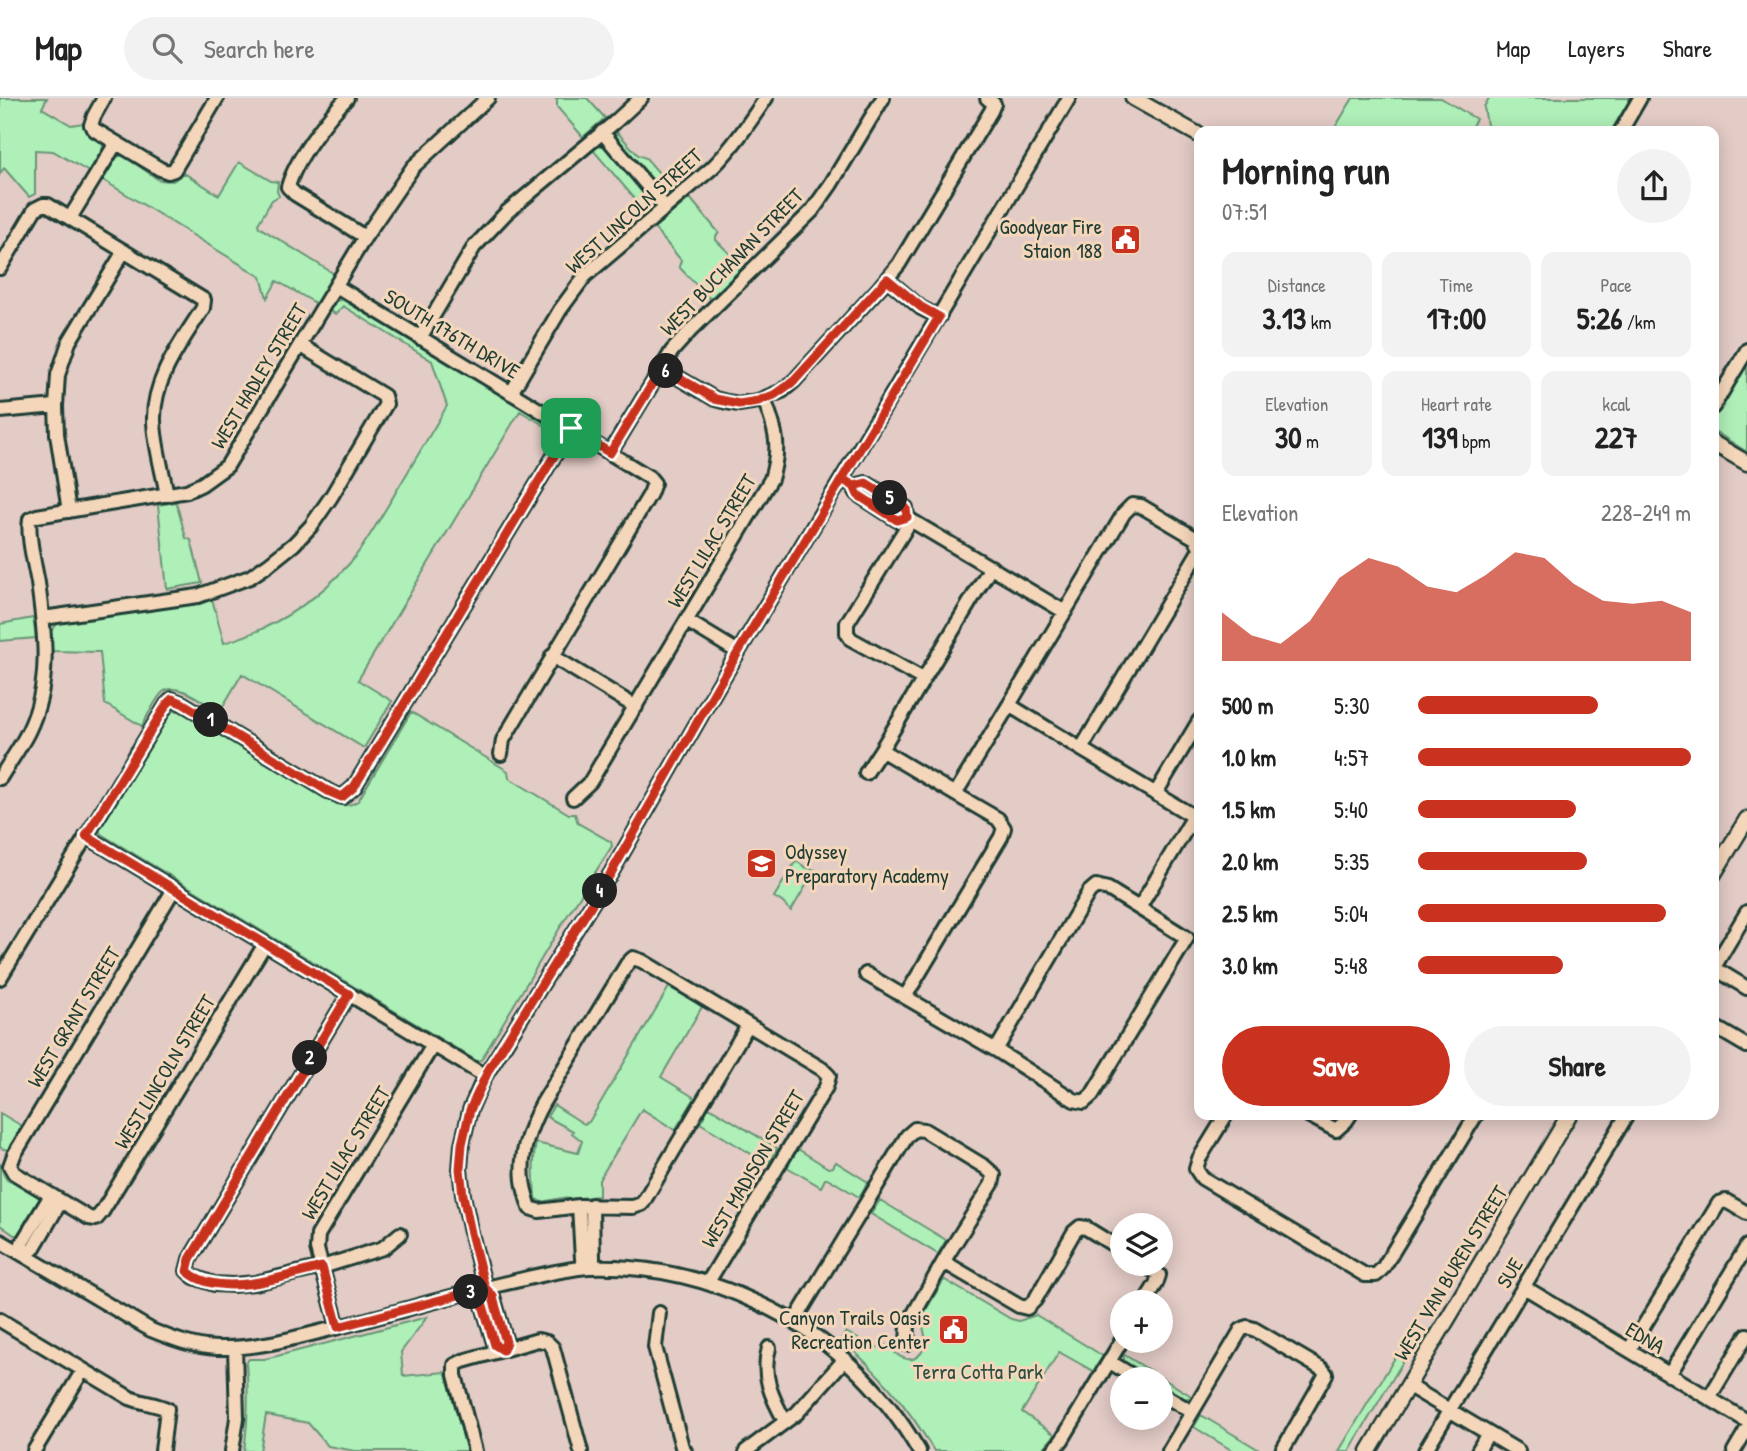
<!DOCTYPE html>
<html lang="en">
<head>
<meta charset="utf-8">
<style>
  body { margin:0; font-family:"Patrick Hand",sans-serif; background:#f2f2f2; color:#222; height:100vh; display:flex; flex-direction:column; font-size:26px; white-space:nowrap }
  * { box-sizing:border-box; margin:0 }
  p { font-size:23px; color:#767676 }
  .icon { flex:none; width:38px; height:38px; fill:none; stroke:currentColor; stroke-width:2; stroke-linecap:round; stroke-linejoin:round }
  .map { position:relative; flex:1; overflow:hidden }
  .panel { position:absolute; left:1194px; top:28px; width:525px; height:994px; display:flex; flex-direction:column; background:#fff; border-radius:14px; box-shadow:0 4px 18px #0003 }
  .panel>* { flex:none }
  .fabs { position:absolute; left:1110px; top:1115px; display:grid; gap:14px }
  .fabs a { display:grid; place-items:center; width:63px; height:63px; border-radius:50%; background:#fff; box-shadow:0 4px 18px #0003; font-size:35px }
  .pin { position:absolute; display:grid; place-items:center; width:60px; height:60px; color:#fff; margin:-30px; border-radius:14px; box-shadow:0 4px 10px #0006 }
  .km { position:absolute; width:35px; height:35px; margin:-18px; border-radius:50%; background:#222; color:#fff; font-size:19px; line-height:35px; text-align:center }
  .round { display:grid; place-items:center; flex:none; width:74px; height:74px; border-radius:37px; background:#f2f2f2 }
  .overview { display:flex; align-items:center; justify-content:space-between; height:119px; padding:0 28px }
  h1 { font-size:38px; font-weight:800; line-height:52px }
  .figures { display:grid; grid-template-columns:repeat(3,1fr); gap:10px; height:119px; padding:7px 28px }
  .figures div { display:grid; align-content:center; border-radius:14px; background:#f2f2f2; text-align:center }
  .figures b { font-size:30px; font-weight:800 }
  .figures small { font-size:19px; font-weight:400 }
  .figures p { font-size:19px }
  .chart { height:196px; padding:14px 28px }
  .chart p { display:flex; justify-content:space-between }
  .chart svg { width:100%; height:126px; margin-top:7px; fill:#c8321e; opacity:.7 }
  .primary-button { display:flex; gap:14px; margin-top:auto; padding:14px 28px }
  .primary-button a { flex:1; height:80px; border-radius:42px; background:#c8321e; color:#fff; font-size:28px; font-weight:800; line-height:80px; text-align:center }
  .primary-button a+a { background:#f2f2f2; color:#222 }
  ul { padding:0 28px; list-style:none; font-size:23px }
  li { display:grid; grid-template-columns:112px 84px 1fr; align-items:center; height:52px }
  li i { height:18px; border-radius:9px; background:#c8321e }
  header { display:flex; align-items:center; gap:42px; box-sizing:border-box; height:98px; padding:0 35px; background:#fff; border-bottom:2px solid #e0e0e0 }
  header strong { font-size:33px }
  nav { display:flex; gap:38px; margin-inline-start:auto; font-size:24px }
  .search { width:490px; height:63px; background:#f2f2f2; display:flex; align-items:center; gap:18px; box-sizing:border-box; padding:0 24px; border-radius:38px; color:#767676; font-size:26px }
  .map>svg:first-child { display:block }
  .green { fill:#afefb8; stroke:#679676; stroke-width:2 }
  .lines { fill:none; stroke-linecap:round; stroke-linejoin:round }
  .minor-casing { stroke:#1f3d34; stroke-width:18 }
  .major-casing { stroke:#1f3d34; stroke-width:19 }
  .minor { stroke:#f4d6ba; stroke-width:12 }
  .major { stroke:#f4d6ba; stroke-width:14 }
  .route-casing { stroke:#fff; stroke-width:14 }
  .route { stroke:#c8321e; stroke-width:9 }
  .labels { text-anchor:middle; stroke-width:6; stroke-linejoin:round; paint-order:stroke }
  .street-label { font-size:21px; fill:#1f3d34; stroke:#f4d6ba }
  .poi-label { font-size:21px; fill:#1f3d34; stroke:#f4d6ba; text-anchor:end }
  .park-label { font-size:21px; fill:#2d4f41; stroke:#f4d6ba }
</style>
</head>
<body>
<header>
<strong>Map</strong>
<div class="search"><svg class="icon" aria-label="search" viewBox="0 0 24 24"><circle cx="10" cy="10" r="6"/><path d="M15 15l6 6"/></svg>Search here</div>
<nav><a>Map</a><a>Layers</a><a>Share</a></nav>
</header>
<div class="map">
<svg width="1747" height="1353" viewBox="0 0 1747 1353">
  <rect width="100%" height="100%" fill="#e3cbc6"/>
  <filter id="ink" filterUnits="userSpaceOnUse"><feTurbulence type="fractalNoise" baseFrequency=".0143" numOctaves="2"/><feDisplacementMap in="SourceGraphic" scale="14" xChannelSelector="R" yChannelSelector="G"/><feConvolveMatrix kernelMatrix="1 2 1 2 8 2 1 2 1" color-interpolation-filters="sRGB"/></filter>
  <g filter="url(#ink)">
    <path class="green" d="M0,0H47L42,10L71,27L83,25L88,36L102,44L103,50L89,74L53,53L35,52V96L29,99L4,70L0,76Z
      M555,0H587L605,20L583,39L557,9V2Z
      M1353,0H1441L1476,21L1469,33H1333Z
      M1489,0H1631L1611,33H1488L1484,9Z
      M617,34L638,57L646,60L673,91L670,95H664L658,92L616,42Z
      M598,48H607L649,98L651,105V111L646,114L593,52Z
      M123,57L159,82L173,83L184,75L219,97L239,64L271,83L278,84L277,93L279,98L272,102L258,126L259,129L336,177L332,180L317,206L277,183L267,200L261,179L103,82L117,59Z
      M690,100L719,135L716,138V142L743,169L710,201L679,169L681,162L654,130Z
      M347,201L556,327L559,336L520,313L358,582L392,603L364,650L242,576L219,615C206,606 179,583 163,594C156,600 147,619 142,628L105,606L100,554L51,553L50,534L58,525L182,507L212,501L224,545C272,531 315,504 349,466C365,448 377,425 390,404C409,372 428,340 447,308L432,263L343,208L336,216L329,213L335,203Z
      M1747,261V354L1713,332V316Z
      M176,404L186,440L191,442L202,485L167,491L158,407Z
      M33,520L36,540L0,543V526Z
      M172,613H181L337,706C345,708 350,708 358,703L411,614L508,673L509,680L569,716H575L578,725L611,744L612,748L564,823L481,962L477,963L101,736L99,732Z
      M796,763L805,769L815,772L791,813L782,804L774,799Z
      M669,889L693,902L702,909L661,979L695,1000L675,1032L642,1011L599,1082V1098L570,1101L562,1100L541,1104L535,1100C534,1081 532,1064 536,1045L578,1055L582,1043L572,1035L573,1033L547,1019L554,1007L584,1026L589,1024Z
      M709,1009L777,1050L768,1066L700,1025Z
      M0,1015L22,1028L8,1052L0,1050Z
      M798,1051L828,1070L833,1069L836,1064L868,1084L859,1099L829,1081H825L821,1089L787,1069Z
      M0,1065L4,1077L7,1082L11,1084H19L40,1096V1105L22,1137H14L0,1127Z
      M880,1102L946,1142L938,1156L871,1116Z
      M945,1182L1011,1221L1019,1223L1036,1217L1103,1258L1093,1273L1059,1254L1022,1314L1055,1337L1041,1353H934C907,1307 881,1277 841,1241L846,1234L874,1250L890,1247C896,1262 916,1268 924,1250C929,1239 920,1229 923,1217L943,1183Z
      M427,1219L401,1254L403,1278L445,1274L449,1285L467,1353H355L328,1348L308,1325L266,1317L260,1353H244C248,1324 249,1294 246,1265L249,1261H265L289,1255Z
      M1123,1256L1193,1299L1183,1301L1160,1287V1281H1150L1125,1266Z
      M1396,1258L1404,1262L1349,1353H1339Z
      M1201,1317L1261,1353H1233L1194,1329Z"/>
    <g class="lines">
      <defs>
        <path id="minor" d="M104,0L94,18L91,27L95,32L160,71L168,74L174,72L217,0
          M347,0C327,20 295,62 288,89L295,96L365,139
          M1621,33L1640,0
          M602,34L665,109
          M70,120L116,45
          M0,170L35,111L43,107H48L204,202L203,210C182,244 153,280 154,322C154,344 163,375 167,397
          M887,181L921,210L939,219
          M336,188L649,379L654,385L650,396L503,642L501,656
          M420,240L474,149L507,114L615,24L641,0
          M662,270L715,301L727,304L739,306L758,303L782,293L794,283L880,189L899,166L991,13L994,6L987,0
          M511,295L560,212L585,178L712,70C733,49 749,25 766,0
          M1713,309L1747,252
          M0,313L56,308
          M610,355L672,253L691,232L812,113L831,86L883,0
          M842,381L854,388L857,396L897,422L907,420L1065,514
          M854,388L866,385L906,410L907,420
          M69,413L57,336L56,308L58,277L69,244L124,153
          M911,422L847,525V535L851,541L923,581
          M1199,447L1195,440L1141,408L1132,407L1124,415L1009,607L1081,651L1199,453
          M43,520L198,498L250,479L269,466L294,446L311,428L331,399L386,306L384,298L300,247
          M687,523L738,554
          M552,558L636,609
          M1081,651L1198,721
          M866,675L881,652
          M0,680C9,665 20,650 28,634C52,586 45,536 38,485C35,468 27,437 30,421L37,418L187,393L202,386L227,368L365,139L413,69L488,0
          M1156,695L1199,623
          M955,696L881,652L991,469
          M573,700L590,684L771,381C781,349 776,332 764,301
          M86,738L485,978
          M174,791L14,1057L10,1068L14,1075L89,1120L96,1121L102,1114L265,846
          M1714,870L1747,890
          M1713,871L1747,814
          M866,876L905,899L1001,739L1004,730L998,721L955,696L1009,607
          M0,880L167,606L172,601L182,605L328,693L342,699L354,689L571,330
          M349,896L190,1161L187,1173L194,1179L214,1186L233,1187L255,1185L322,1169L383,1150L400,1136
          M905,899L996,952L1089,794L1096,788L1108,791L1139,810L1194,718
          M1713,928L1747,948
          M996,952L1074,1002L1084,1004L1092,997L1187,840L1139,810
          M1226,1017L1199,1061L1196,1071L1202,1080L1365,1177H1376L1383,1170L1476,1017
          M1308,1017L1336,1032L1346,1023L1350,1017
          M51,1097L22,1145V1156L33,1151L61,1103
          M579,1108L582,1161L588,1169L593,1161L592,1107
          M0,1143L151,1232C173,1241 194,1249 217,1250C254,1251 291,1241 327,1232C388,1217 449,1198 511,1184C537,1178 563,1171 589,1169C648,1167 705,1180 758,1205C826,1236 882,1289 919,1353
          M944,1164L1019,1208L1027,1210L1035,1202L1074,1134L1080,1129L1086,1130L1122,1152
          M1144,1166L1159,1177L1156,1186L1145,1204
          M708,1184L826,989L829,978L822,971L642,863L633,860L627,866L542,1006C530,1028 520,1056 523,1082C524,1091 527,1101 530,1110L539,1113L579,1108L633,1109L642,1106L748,927
          M1524,1189L1747,1323
          M485,1190L481,1201L494,1245L495,1247L503,1252L506,1244L493,1198L485,1190L471,1135L463,1097L460,1071L462,1046L470,1012L485,978L611,775L718,588L1069,0
          M659,1215L655,1249L682,1349L685,1353
          M0,1222L130,1300C143,1305 155,1306 167,1311L162,1353
          M794,1224L907,1038L915,1031L924,1032L985,1069L994,1077L992,1086L948,1156L908,1226L907,1246
          M338,1229L317,1151L318,1137L433,947
          M769,1250C761,1277 772,1300 785,1323
          M1629,1252L1719,1105L1726,1103L1747,1115
          M1110,1264L1138,1281
          M1669,1277L1747,1148
          M1409,1288L1518,1353
          M1160,1295L1192,1314
          M1709,1300L1747,1237
          M34,1353L83,1272
          M232,1353L237,1320L235,1250
          M475,1353L455,1277V1267L463,1263L538,1242L547,1244L553,1250L581,1353
          M746,1353L797,1315L845,1261
          M1053,1353L1062,1342L1122,1242
          M1169,1353L1241,1232L1247,1229L1254,1231L1322,1271L1326,1276L1282,1353
          M1425,1353L1627,1017
          M1478,1353L1488,1335
          M1734,1353L1747,1331"/>
        <path id="major" d="M1133,0L1199,37
          M1713,345L1747,365
          M1713,777L1747,721
          M1369,1353L1569,1017"/>
      </defs>
      <use href="#minor" class="minor-casing"/>
      <use href="#major" class="major-casing"/>
      <use href="#minor" class="minor"/>
      <use href="#major" class="major"/>
    </g>
  </g>
  <g class="lines" filter="url(#ink)">
    <defs>
      <path id="route" d="M571,330L354,689L342,699L328,693L182,605L172,601L167,606L86,738L349,896L190,1161L187,1173C219,1202 284,1178 322,1169L338,1229L485,1190L493,1198L494,1203L506,1244L503,1252L495,1247L481,1201L485,1190L471,1135L463,1097L460,1071L462,1046L470,1012L489,971L611,775L718,588L842,381L854,388L858,397L897,422L907,419L906,410L866,385L854,388L842,381L939,219L921,209L887,181L794,283L774,297L758,303L739,306L715,301L662,270L610,355L571,330"/>
    </defs>
    <use href="#route" class="route-casing"/>
    <use href="#route" class="route"/>
  </g>
  <defs>
    <symbol id="civic-square" viewBox="-11 -11 22 22"><rect x="-9" y="-9" width="18" height="18" rx="4" fill="#c8321e" stroke="#f4d6ba"/><path d="M-.6-6.5H3V-4.5H.6V-3L4-1V1h2V6H-6V1h2V-1L-.6-3ZM-1.2 2.5V6h2.4V2.5Z" fill="#fff"/></symbol>
    <symbol id="school-square" viewBox="-11 -11 22 22"><rect x="-9" y="-9" width="18" height="18" rx="4" fill="#c8321e" stroke="#f4d6ba"/><path d="M0-5L7-2L0 1L-7-2ZM-4 1L0 2.5L4 1V4Q0 6-4 4Z" fill="#fff"/></symbol>
  </defs>
  <g fill-rule="evenodd">
    <use href="#civic-square" x="1108" y="124" width="35" height="35"/>
    <use href="#school-square" x="744" y="748" width="35" height="35"/>
    <use href="#civic-square" x="936" y="1214" width="35" height="35"/>
  </g>
  <g class="labels">
    <g class="street-label">
      <text transform="translate(634 113) rotate(-42)" y="7">WEST LINCOLN STREET</text>
      <text transform="translate(732 164) rotate(-46)" y="7">WEST BUCHANAN STREET</text>
      <text transform="translate(452 236) rotate(31)" y="7">SOUTH 176TH DRIVE</text>
      <text transform="translate(259 278) rotate(-59)" y="7">WEST HADLEY STREET</text>
      <text transform="translate(712 443) rotate(-59)" y="7">WEST LILAC STREET</text>
      <text transform="translate(74 919) rotate(-59)" y="7">WEST GRANT STREET</text>
      <text transform="translate(165 974) rotate(-59)" y="7">WEST LINCOLN STREET</text>
      <text transform="translate(346 1055) rotate(-59)" y="7">WEST LILAC STREET</text>
      <text transform="translate(753 1071) rotate(-59)" y="7">WEST MADISON STREET</text>
      <text transform="translate(1451 1175) rotate(-59)" y="7">WEST VAN BUREN STREET</text>
      <text transform="translate(1510 1175) rotate(-59)" y="7">SUE</text>
      <text transform="translate(1645 1240) rotate(31)" y="7">EDNA</text>
    </g>
    <g class="poi-label">
      <text x="1102" y="136">Goodyear Fire<tspan x="1102" dy="24">Staion 188</tspan></text>
      <text x="785" y="761" text-anchor="start">Odyssey<tspan x="785" dy="24">Preparatory Academy</tspan></text>
      <text x="930" y="1227">Canyon Trails Oasis<tspan x="930" dy="24">Recreation Center</tspan></text>
    </g>
    <g class="park-label">
      <text x="978" y="1281">Terra Cotta Park</text>
    </g>
  </g>
</svg>
<div class="fabs">
<a><svg class="icon" aria-label="layers" viewBox="0 0 24 24"><path d="M12 4l9 5-9 5-9-5zM3 14l9 5 9-5"/></svg></a>
<a>+</a>
<a>−</a>
</div>
<div class="pin" style="left:571px;top:330px;background:#1e9e55"><svg class="icon" aria-label="arrive" viewBox="0 0 24 24"><path d="M6 21V4h12l-3 4 3 4H6"/></svg></div>
<b class="km" style="left:211px;top:622px">1</b>
<b class="km" style="left:310px;top:960px">2</b>
<b class="km" style="left:471px;top:1194px">3</b>
<b class="km" style="left:600px;top:793px">4</b>
<b class="km" style="left:890px;top:400px">5</b>
<b class="km" style="left:666px;top:273px">6</b>
<section class="panel">
<div class="overview"><div><h1>Morning run</h1><p>07:51</p></div><a class="round"><svg class="icon" aria-label="share" viewBox="0 0 24 24"><path d="M12 15V3M7 8l5-5 5 5M5 13v7h14v-7"/></svg></a></div>
<div class="figures">
<div><p>Distance</p><b>3.13<small> km</small></b></div>
<div><p>Time</p><b>17:00</b></div>
<div><p>Pace</p><b>5:26<small> /km</small></b></div>
</div>
<div class="figures">
<div><p>Elevation</p><b>30<small> m</small></b></div>
<div><p>Heart rate</p><b>139<small> bpm</small></b></div>
<div><p>kcal</p><b>227</b></div>
</div>
<div class="chart"><p><span>Elevation</span>228–249 m</p>
<svg viewBox="0 0 160 44" preserveAspectRatio="none"><path d="M0 44V27L10 35L20 38L30 30L40 15L50 8L60 11L70 18L80 20L90 14L100 6L110 8L120 17L130 23L140 24L150 23L160 27V44z"/></svg>
</div>
<ul>
<li><b>500 m</b>5:30<i style="width:66%"></i></li>
<li><b>1.0 km</b>4:57<i style="width:100%"></i></li>
<li><b>1.5 km</b>5:40<i style="width:58%"></i></li>
<li><b>2.0 km</b>5:35<i style="width:62%"></i></li>
<li><b>2.5 km</b>5:04<i style="width:91%"></i></li>
<li><b>3.0 km</b>5:48<i style="width:53%"></i></li>
</ul>
<div class="primary-button"><a>Save</a><a>Share</a></div>
</section>
</div>
</body>
</html>
